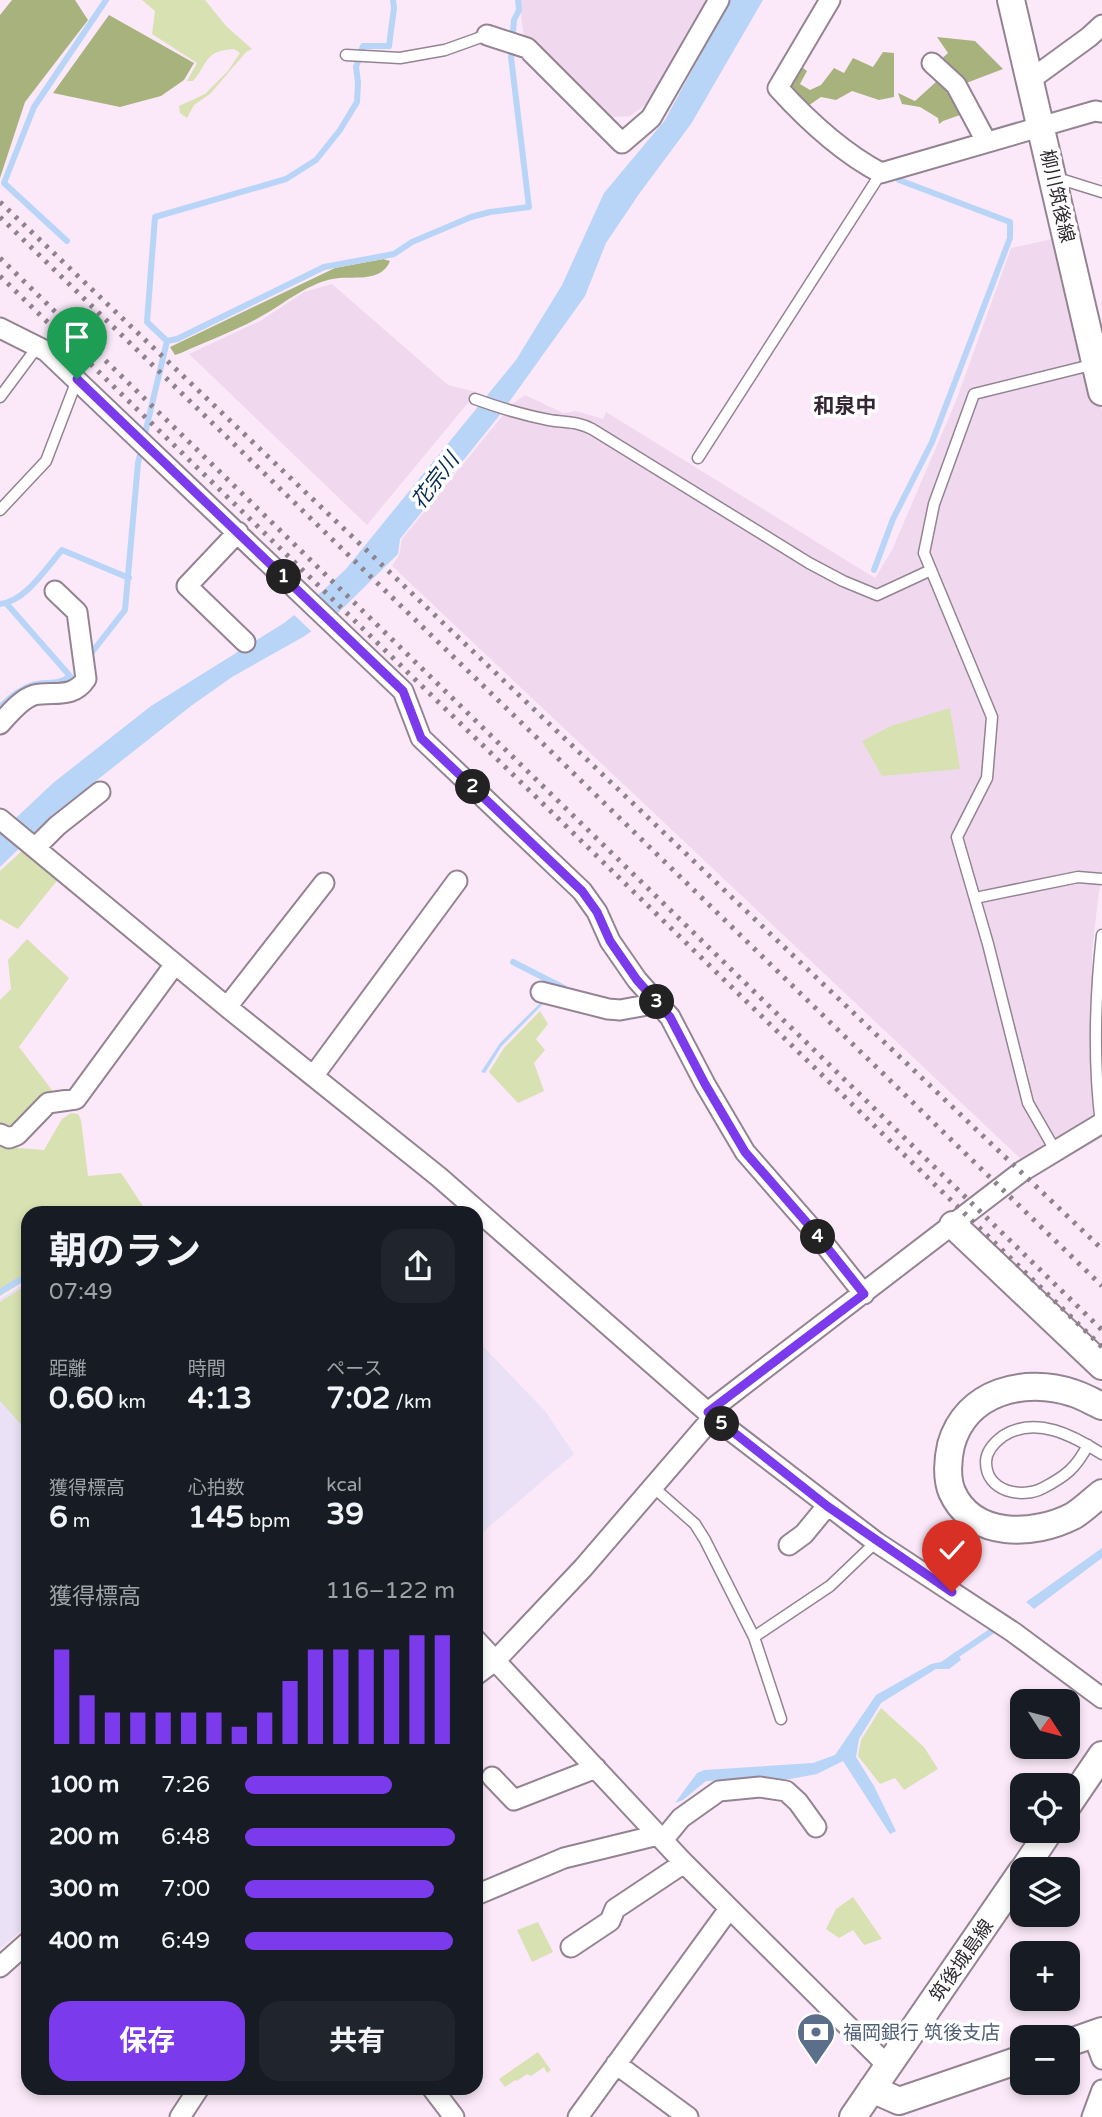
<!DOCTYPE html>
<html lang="ja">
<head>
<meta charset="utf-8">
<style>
  body { margin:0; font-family:"Varela Round","Noto Sans JP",sans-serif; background:#20242c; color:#f1f3f6; height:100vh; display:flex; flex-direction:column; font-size:26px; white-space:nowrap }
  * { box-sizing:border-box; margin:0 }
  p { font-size:23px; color:#9ea1a6 }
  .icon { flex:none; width:38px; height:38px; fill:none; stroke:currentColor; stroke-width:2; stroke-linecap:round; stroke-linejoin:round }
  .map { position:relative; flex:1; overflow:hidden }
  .panel { position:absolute; left:21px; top:1206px; width:462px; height:889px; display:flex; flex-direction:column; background:#171b24; border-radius:21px; box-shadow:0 4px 10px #0003 }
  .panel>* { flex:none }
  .needle { width:46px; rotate:126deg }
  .fabs { position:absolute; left:1010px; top:1689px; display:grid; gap:14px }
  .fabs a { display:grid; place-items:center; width:70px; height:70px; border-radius:14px; background:#171b24; box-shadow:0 4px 10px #0003; font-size:35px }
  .pin { position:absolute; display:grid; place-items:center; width:60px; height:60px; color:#fff; margin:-72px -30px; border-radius:50% 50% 50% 0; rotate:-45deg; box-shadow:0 0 7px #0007 }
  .pin .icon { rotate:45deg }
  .km { position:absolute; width:35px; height:35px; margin:-18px; border-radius:50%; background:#222; color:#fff; font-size:19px; line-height:35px; text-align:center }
  .round { display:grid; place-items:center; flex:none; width:74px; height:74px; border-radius:21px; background:#20242c }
  .summary { display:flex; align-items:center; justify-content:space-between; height:119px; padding:0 28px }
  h1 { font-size:38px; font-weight:700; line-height:52px }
  .stats { display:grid; grid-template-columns:repeat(3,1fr); gap:10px; height:119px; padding:7px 28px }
  .stats div { display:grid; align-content:center }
  .stats b { font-size:30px; font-weight:700 }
  .stats small { font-size:19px; font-weight:400 }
  .stats p { font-size:19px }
  .chart { height:196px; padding:14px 28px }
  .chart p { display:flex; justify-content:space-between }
  .chart svg { width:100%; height:126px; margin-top:7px; stroke:#7c3aed; stroke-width:6 }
  .action { display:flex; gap:14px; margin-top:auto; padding:14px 28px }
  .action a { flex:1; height:80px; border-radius:21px; background:#7c3aed; color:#fff; font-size:28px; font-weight:700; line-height:80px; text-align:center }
  .action a+a { background:#20242c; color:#f1f3f6 }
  ul { padding:0 28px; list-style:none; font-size:23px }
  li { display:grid; grid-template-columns:112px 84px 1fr; align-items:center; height:52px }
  li i { height:18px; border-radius:9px; background:#7c3aed }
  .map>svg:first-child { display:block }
  .built { fill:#f0d9ee }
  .education { fill:#eae1f6 }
  .green { fill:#d8e1b1 }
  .forest { fill:#a8b27d }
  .water { fill:#b8d5f8 }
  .pier { fill:#fbe9f9 }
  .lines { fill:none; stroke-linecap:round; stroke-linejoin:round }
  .stream { stroke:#b8d5f8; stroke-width:6 }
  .lane-casing { stroke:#948492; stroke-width:13 }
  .street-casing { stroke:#948492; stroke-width:23 }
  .secondary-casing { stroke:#948492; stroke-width:30 }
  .lane { stroke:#fff; stroke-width:10 }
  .street { stroke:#fff; stroke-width:19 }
  .secondary { stroke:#fff; stroke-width:26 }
  .rail { stroke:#8e838d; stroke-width:5; stroke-dasharray:3.5 7; stroke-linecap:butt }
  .route-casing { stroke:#fff; stroke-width:14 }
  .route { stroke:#7c3aed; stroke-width:9 }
  .labels { text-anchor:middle; stroke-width:7; stroke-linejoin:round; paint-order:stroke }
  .street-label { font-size:19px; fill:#2f292f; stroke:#fff }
  .service-label { font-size:19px; fill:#4e5e75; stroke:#fff; text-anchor:start }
  .neighbourhood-label { font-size:21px; font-weight:bold; fill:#342733; stroke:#fff }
  .water-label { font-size:21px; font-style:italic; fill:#032a50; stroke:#fff }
</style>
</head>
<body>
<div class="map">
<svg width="1102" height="2117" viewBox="0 0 1102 2117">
  <rect width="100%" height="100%" fill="#fbe9f9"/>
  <path class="built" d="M519,0H711L652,100L630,116L610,117L588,101L524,38Z
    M1061,237L1102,412V867L1092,951L1093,1118L1023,1161L392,566L399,555L402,539L512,404L525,395L563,413L576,411L603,419L606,412L875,578L892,550L956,401L1011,248Z
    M332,284L448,385L477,392L367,525L189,354L260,321L304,292Z"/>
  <path class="education" d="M28,1281V1925L0,1949V1299Z
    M476,1339L545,1411L574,1454L476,1538Z"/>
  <path class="green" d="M142,0H205L226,26L252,49L246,52L210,94L194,105L187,118L180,113L179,106L205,94L228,71L240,53L234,49C204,51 210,61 193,81H187L197,63L152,34L155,11Z
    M950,708L960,769L882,776L862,741L891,726Z
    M25,848L60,877L18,929L0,919V871Z
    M27,939L69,978L19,1047L55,1094L16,1131L0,1123V1000L11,989L8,960Z
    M540,1011L548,1024L536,1039L545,1050L534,1063L544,1091L518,1103L489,1072L504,1048Z
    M71,1113L78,1114L81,1120L88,1176L121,1173L143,1206L132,1213H28V1279L0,1296V1139L18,1148L44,1150L62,1119Z
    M28,1284V1430L27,1431L0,1401V1302Z
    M881,1708L924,1747L938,1769L904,1790L895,1778L880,1784L858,1756L861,1740Z
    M853,1897L882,1939L864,1945L853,1930L839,1938L826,1929L836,1909Z
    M538,1922L553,1952L532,1962L517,1930Z
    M538,2052L551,2070L547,2073L544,2067L531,2076L527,2074L517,2081L515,2080L505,2087L499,2079Z"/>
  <path class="forest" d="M12,0H75L88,20L25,102L0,178V15Z
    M109,15L194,63L184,80L161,96L120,107L53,93Z
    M937,37L975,41L1003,69L961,85L937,63L948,53Z
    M883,52L894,53V97L879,100L852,91L836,100L821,97L805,108L783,88L798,64L807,71L800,84L810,90L821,85L834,68L844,73L853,58L873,67Z
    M929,68L948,84L960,115L943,121L939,124L938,118L920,107L902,104L898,93L915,101L937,81L925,70Z
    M383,259L390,261C381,284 351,275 332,279C305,285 284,304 260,317C235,331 207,341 181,353L175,355L170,347L335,268Z"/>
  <path class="water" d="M730,0H763L691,124L639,194L606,243L585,296L499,416L400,539L398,554L338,613L303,637L232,677L191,706L59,810L0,867V833L53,783L151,706L284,623L307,605L345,570L516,360L562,285L604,193L665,120Z
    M540,1003L543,1004L501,1047L485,1073L481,1072L500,1043Z
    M1102,1548V1558L1034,1609L1026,1602Z
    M957,1651L961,1660L949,1669H936L881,1703L859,1739L856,1757L874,1786L896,1831L890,1834L843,1761L817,1774L790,1779L706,1781L683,1800L675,1803L697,1773L704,1770L813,1763L835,1755L876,1695L931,1664L941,1662Z"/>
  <path class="pier" d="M305,602L338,617L314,634L291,612Z"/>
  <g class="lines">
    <path class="stream" d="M67,241L4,183L34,107L106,0
      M167,341L177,339L324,267L394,254L412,242L471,217L490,212L529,207L511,57L514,20L519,10L518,0
      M167,341L147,322L155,217L286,179L316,160L340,130L357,102L358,82L356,67L363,46H389L394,8L393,0
      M874,570L893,519L932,442L1010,238V222L899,180
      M0,604C26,601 46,568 62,550L129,578
      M89,656L125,610L138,463L167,341
      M0,707C10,698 19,689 33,685C47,681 58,686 70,676L6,603
      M513,962L564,988
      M150,1213L180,1209
      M0,1292L28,1275
      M952,1658L992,1631"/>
    <defs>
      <path id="lane" d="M346,55L400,58L445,50L487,35
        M1054,177L1102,192
        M0,397L38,346
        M475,399C500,408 523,415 549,420C566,423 576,421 592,429L809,563L843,581L877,595L931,570
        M698,458L881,173
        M0,510L46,461L77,380
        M975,898L1078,877L1102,879
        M1101,1124C1093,1061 1095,998 1102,935
        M1055,1150L1028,1103L988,944L957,837L987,778L992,717L924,553L934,504L974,394L1095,364
        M1088,1445C1076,1468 1066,1476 1043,1488C1022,1499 986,1492 986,1462C986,1451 995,1442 1003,1436C1036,1415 1074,1436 1102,1454
        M653,1487L695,1524L705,1540L754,1637L781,1719
        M754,1637L830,1586L876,1542"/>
      <path id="street" d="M830,0L778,88C808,121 841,152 881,173L1095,111L1102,112
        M487,35L527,48L622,143L651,118L719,0
        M932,63L956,85L986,141
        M1030,80L1089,37L1102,25
        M0,328L46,351L403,691L421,738L582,891L597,912L610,941L637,980L670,1017L705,1084L745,1152L814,1231L864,1294
        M238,532L187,586L245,642
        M0,724C9,714 21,699 34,695C54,691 73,699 86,679L77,612L55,591
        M0,819L227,1007L439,1177L713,1417L876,1542L1013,1632L1102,1698
        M35,848L57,826L100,792
        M541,992L608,1009L620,1010L658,1003
        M227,1007L324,883
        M314,1075L457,881
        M0,1134L9,1138L17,1135L48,1103L76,1099L175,964
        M708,1412L1021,1172L1102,1123
        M789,1545L804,1534L827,1506
        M476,1640L684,1863L888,2066
        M476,1675L496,1660L583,1568L713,1417
        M492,1777L514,1800L596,1768
        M663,1840L681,1818L719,1791L760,1787L786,1791L798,1802L816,1827
        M476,1895L564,1858L658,1835
        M571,1947L610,1921L615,1909L684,1863
        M0,1967L28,1942
        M1096,2043L1102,2059
        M616,2064L688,2117
        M432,2088L454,2117
        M180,2117L199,2088
        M578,2117L729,1909
        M1092,2117L1102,2090"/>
      <path id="secondary" d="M1011,0L1102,392
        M953,1225L1102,1366
        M1102,1406C1093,1402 1083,1396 1073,1393C1025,1377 966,1391 951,1445C948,1458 946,1478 952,1492C973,1539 1034,1536 1073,1516C1083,1510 1093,1500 1102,1493
        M1068,1805L1102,1755
        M1024,1869L1050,1830
        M1068,2043L1102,2031
        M872,2089L899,2101L1022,2059
        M853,2117L1022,1871"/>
    </defs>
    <use href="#lane" class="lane-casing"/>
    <use href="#street" class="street-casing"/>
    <use href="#secondary" class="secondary-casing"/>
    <use href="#lane" class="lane"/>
    <use href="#street" class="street"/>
    <use href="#secondary" class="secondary"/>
    <path class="rail" d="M0,202L1102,1249
      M0,217L1102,1286
      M0,258L1102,1330
      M0,276L1102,1347"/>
  </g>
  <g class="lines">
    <defs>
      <path id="route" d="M77,379L403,691L421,738L582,891L597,912L610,941L637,980L670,1017L705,1084L745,1152L814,1231L864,1294L708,1412L827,1506L952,1592"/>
    </defs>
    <use href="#route" class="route-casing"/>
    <use href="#route" class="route"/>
  </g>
  <defs>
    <symbol id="bank-pin" viewBox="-11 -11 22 30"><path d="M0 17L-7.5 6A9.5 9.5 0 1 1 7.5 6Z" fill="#5c6f8a" stroke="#fff"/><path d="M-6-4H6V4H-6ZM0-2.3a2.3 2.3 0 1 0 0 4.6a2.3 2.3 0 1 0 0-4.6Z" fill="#fff"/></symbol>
  </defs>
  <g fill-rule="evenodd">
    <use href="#bank-pin" x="794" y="2010" width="44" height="60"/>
  </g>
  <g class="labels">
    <g class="street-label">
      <text transform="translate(1058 196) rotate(77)" y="7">柳川筑後線</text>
      <text transform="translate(961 1960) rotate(-55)" y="7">筑後城島線</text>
    </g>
    <g class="service-label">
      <text x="843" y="2039">福岡銀行 筑後支店</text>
    </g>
    <g class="neighbourhood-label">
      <text x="845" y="413">和泉中</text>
    </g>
    <g class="water-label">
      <text transform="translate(435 481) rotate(-53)" y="7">花宗川</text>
    </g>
  </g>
</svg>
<div class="fabs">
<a><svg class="needle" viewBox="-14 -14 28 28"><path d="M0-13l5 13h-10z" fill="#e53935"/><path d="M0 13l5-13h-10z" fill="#9ea1a6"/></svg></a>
<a><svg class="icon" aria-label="locate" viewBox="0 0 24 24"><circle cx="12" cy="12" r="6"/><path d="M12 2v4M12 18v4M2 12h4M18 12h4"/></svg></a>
<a><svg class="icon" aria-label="layers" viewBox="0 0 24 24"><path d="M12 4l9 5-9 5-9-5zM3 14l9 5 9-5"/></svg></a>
<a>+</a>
<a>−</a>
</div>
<div class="pin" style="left:77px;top:379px;background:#1e9e55"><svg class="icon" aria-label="arrive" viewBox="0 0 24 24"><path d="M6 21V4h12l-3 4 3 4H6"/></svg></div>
<div class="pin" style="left:952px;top:1592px;background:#d93025"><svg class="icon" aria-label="check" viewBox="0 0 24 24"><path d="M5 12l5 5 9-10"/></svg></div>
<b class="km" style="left:284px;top:577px">1</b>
<b class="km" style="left:473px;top:787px">2</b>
<b class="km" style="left:657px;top:1002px">3</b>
<b class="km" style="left:818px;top:1237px">4</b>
<b class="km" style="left:722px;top:1424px">5</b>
<section class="panel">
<div class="summary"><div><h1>朝のラン</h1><p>07:49</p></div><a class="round"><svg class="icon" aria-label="share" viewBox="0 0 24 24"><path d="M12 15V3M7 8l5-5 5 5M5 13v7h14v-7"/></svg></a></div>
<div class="stats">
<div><p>距離</p><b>0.60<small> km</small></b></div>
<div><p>時間</p><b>4:13</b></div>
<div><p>ペース</p><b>7:02<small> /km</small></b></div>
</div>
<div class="stats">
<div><p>獲得標高</p><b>6<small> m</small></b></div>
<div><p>心拍数</p><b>145<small> bpm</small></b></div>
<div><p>kcal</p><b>39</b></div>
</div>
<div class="chart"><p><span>獲得標高</span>116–122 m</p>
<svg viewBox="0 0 160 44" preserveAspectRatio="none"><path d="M5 44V11M15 44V27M25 44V33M35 44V33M45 44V33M55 44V33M65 44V33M75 44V38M85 44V33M95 44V22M105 44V11M115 44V11M125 44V11M135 44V11M145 44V6M155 44V6"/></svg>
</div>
<ul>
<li><b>100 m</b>7:26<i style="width:70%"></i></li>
<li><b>200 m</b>6:48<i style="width:100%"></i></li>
<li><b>300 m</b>7:00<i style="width:90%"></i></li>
<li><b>400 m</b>6:49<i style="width:99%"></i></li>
</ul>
<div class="action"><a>保存</a><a>共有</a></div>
</section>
</div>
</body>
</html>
